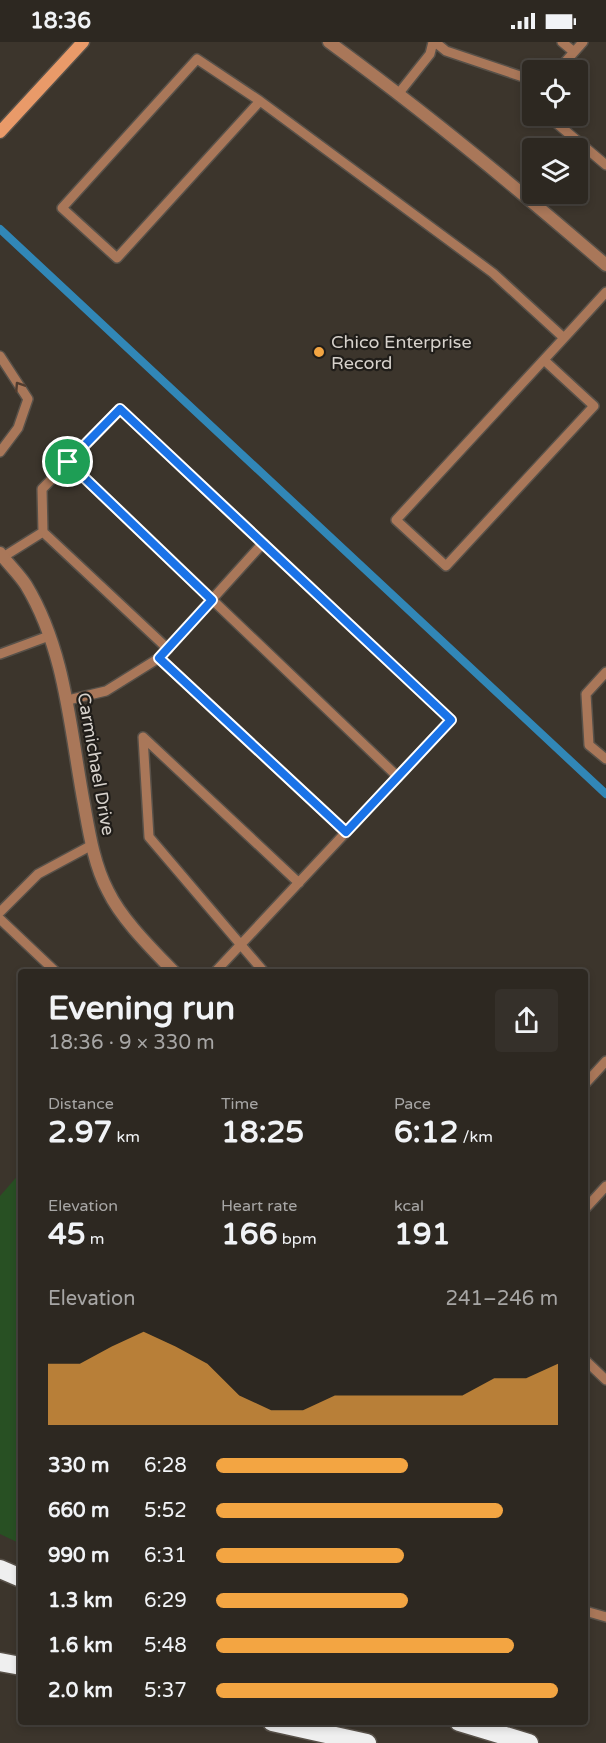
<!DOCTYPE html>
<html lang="en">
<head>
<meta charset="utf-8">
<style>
  body { margin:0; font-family:"Varela Round",sans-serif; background:#35302a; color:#f1f3f6; height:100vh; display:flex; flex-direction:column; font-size:22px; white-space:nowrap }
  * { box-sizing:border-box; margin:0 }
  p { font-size:20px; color:#a7a6a5 }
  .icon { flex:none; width:33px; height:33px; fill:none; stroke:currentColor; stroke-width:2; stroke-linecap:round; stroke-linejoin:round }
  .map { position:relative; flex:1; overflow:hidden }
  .panel { position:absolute; left:18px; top:927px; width:570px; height:756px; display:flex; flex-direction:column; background:#2d2821; border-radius:6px; box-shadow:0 3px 9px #0003,0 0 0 2px #48443f }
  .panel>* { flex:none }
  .controls { position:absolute; left:522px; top:18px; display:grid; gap:12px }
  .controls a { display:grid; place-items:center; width:66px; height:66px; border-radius:6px; background:#2d2821; box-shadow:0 3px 9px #0003,0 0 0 2px #48443f; font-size:30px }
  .pin { position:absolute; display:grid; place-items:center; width:51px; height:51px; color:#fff; margin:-26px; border:3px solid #fff; border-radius:50%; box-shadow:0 2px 6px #0007 }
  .round { display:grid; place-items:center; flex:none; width:63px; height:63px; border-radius:6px; background:#35302a }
  .summary { display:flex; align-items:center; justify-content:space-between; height:102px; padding:0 30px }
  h1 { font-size:33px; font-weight:700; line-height:45px }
  .metrics { display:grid; grid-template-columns:repeat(3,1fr); gap:9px; height:102px; padding:6px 30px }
  .metrics div { display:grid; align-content:center }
  .metrics b { font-size:30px; font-weight:700 }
  .metrics small { font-size:16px; font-weight:400 }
  .metrics p { font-size:16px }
  .chart { height:168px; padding:12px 30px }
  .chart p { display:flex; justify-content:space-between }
  .chart svg { width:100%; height:108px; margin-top:6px; fill:#f3a542; opacity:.7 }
  ul { padding:0 30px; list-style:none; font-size:20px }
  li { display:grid; grid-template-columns:96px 72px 1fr; align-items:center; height:45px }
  li i { height:15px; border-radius:8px; background:#f3a542 }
  .status { display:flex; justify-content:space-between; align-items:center; height:42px; padding:0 30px; background:#2d2821; direction:ltr }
  .status svg { height:16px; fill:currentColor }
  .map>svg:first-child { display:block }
  .green { fill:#285023 }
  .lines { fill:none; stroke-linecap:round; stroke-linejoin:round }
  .stream { stroke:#3187b7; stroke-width:8 }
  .lane-casing { stroke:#585149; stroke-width:12 }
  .street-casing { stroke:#585149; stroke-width:15 }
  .secondary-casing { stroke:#585149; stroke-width:15 }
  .highway-casing { stroke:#585149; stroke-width:21 }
  .lane { stroke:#a97759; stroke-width:9 }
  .street { stroke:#a97759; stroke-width:12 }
  .secondary { stroke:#e99a69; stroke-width:12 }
  .highway { stroke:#efefef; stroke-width:18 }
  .oneway { stroke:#503c2f }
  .route-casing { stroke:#fff; stroke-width:12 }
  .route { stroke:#1a73e8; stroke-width:8 }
  .poi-dot { fill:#f3a542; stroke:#201d19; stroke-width:2 }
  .labels { text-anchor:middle; stroke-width:4.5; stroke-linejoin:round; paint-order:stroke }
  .poi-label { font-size:18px; fill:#d6d1cb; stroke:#201d19; text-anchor:start }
  .street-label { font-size:18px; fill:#d6d1cb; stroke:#201d19 }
</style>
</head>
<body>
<div class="status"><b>18:36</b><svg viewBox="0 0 49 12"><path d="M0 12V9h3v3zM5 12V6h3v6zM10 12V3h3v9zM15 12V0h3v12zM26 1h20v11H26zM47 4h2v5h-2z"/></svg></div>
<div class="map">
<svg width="606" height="1701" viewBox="0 0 606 1701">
  <rect width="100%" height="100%" fill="#3c352c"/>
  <path class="green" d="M21,1130V1502L0,1492V1154Z"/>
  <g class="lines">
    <path class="stream" d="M0,187L606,752"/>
    <defs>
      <path id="lane" d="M435,0L446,9L532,38
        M562,0L574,10
        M558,28L583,0
        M399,51L430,12L433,0
        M260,59L197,17L62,166L117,216L260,59L493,231L564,296L396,478L446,524L594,364L544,318
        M548,74L606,123
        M564,296L606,250
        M0,314L28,357L18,386L0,410
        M68,420L398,735
        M43,490L168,607
        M3,515L43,490L42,447L120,367L451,678L215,930
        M0,612L49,594
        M159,616L346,790
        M606,630L586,652L589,703L606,717
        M68,658L106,649L159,616L263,501
        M0,870L38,832L92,803
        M0,877L56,930
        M264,930L149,795L143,695L299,841
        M585,1042L606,1019
        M585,1167L606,1144
        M585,1318L606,1338
        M585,1569L606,1575"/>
      <path id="street" d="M329,0C425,70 516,145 606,223
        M0,511C8,522 19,532 26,543C66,609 70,688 84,762C89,790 94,823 108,849C122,878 152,907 174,930"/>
      <path id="secondary" d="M0,90L83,0"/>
      <path id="highway" d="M0,1527L21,1536
        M0,1620L21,1624
        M272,1680L367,1701
        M459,1680L529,1701"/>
    </defs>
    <use href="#lane" class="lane-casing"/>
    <use href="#street" class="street-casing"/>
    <use href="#secondary" class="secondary-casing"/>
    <use href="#highway" class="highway-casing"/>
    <use href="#lane" class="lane"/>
    <use href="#street" class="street"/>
    <use href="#secondary" class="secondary"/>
    <use href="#highway" class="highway"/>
  </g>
  <defs><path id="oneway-chevron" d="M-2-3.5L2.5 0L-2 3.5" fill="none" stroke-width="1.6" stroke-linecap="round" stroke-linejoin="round" transform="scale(1.5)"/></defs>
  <use class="oneway" href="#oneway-chevron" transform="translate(19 344) rotate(-123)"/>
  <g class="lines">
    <defs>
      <path id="route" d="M120,367L451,678L346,790L159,616L212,558L68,420Z"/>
    </defs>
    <use href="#route" class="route-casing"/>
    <use href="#route" class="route"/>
  </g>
  <circle class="poi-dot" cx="319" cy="310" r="6"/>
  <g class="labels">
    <g class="poi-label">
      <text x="331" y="306">Chico Enterprise<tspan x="331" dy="21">Record</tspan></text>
    </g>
    <g class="street-label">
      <text transform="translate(96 722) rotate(80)" y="6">Carmichael Drive</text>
    </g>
  </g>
</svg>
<div class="controls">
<a><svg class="icon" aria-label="locate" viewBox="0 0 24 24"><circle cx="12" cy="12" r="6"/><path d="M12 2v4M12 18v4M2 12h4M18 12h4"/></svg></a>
<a><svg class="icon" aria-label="layers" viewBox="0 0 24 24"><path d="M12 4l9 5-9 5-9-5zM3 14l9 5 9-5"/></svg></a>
</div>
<div class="pin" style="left:68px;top:420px;background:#1e9e55"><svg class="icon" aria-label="arrive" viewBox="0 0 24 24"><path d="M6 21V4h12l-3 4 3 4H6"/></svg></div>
<section class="panel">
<div class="summary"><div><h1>Evening run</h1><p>18:36 · 9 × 330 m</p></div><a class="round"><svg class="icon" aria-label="share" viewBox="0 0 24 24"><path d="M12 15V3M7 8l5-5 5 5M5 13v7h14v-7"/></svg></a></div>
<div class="metrics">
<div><p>Distance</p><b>2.97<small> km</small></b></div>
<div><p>Time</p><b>18:25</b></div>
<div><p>Pace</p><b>6:12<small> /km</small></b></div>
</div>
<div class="metrics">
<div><p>Elevation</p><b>45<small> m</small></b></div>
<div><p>Heart rate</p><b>166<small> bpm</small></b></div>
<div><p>kcal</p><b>191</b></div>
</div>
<div class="chart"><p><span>Elevation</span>241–246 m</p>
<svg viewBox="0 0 160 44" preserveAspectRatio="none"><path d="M0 44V19L10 19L20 12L30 6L40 12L50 19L60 32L70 38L80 38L90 32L100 32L110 32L120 32L130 32L140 25L150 25L160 19V44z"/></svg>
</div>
<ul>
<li><b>330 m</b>6:28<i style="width:56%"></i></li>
<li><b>660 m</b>5:52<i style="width:84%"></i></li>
<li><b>990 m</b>6:31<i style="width:55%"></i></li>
<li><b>1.3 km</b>6:29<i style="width:56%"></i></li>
<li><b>1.6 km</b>5:48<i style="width:87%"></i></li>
<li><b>2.0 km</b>5:37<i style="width:100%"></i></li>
</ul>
</section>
</div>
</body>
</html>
